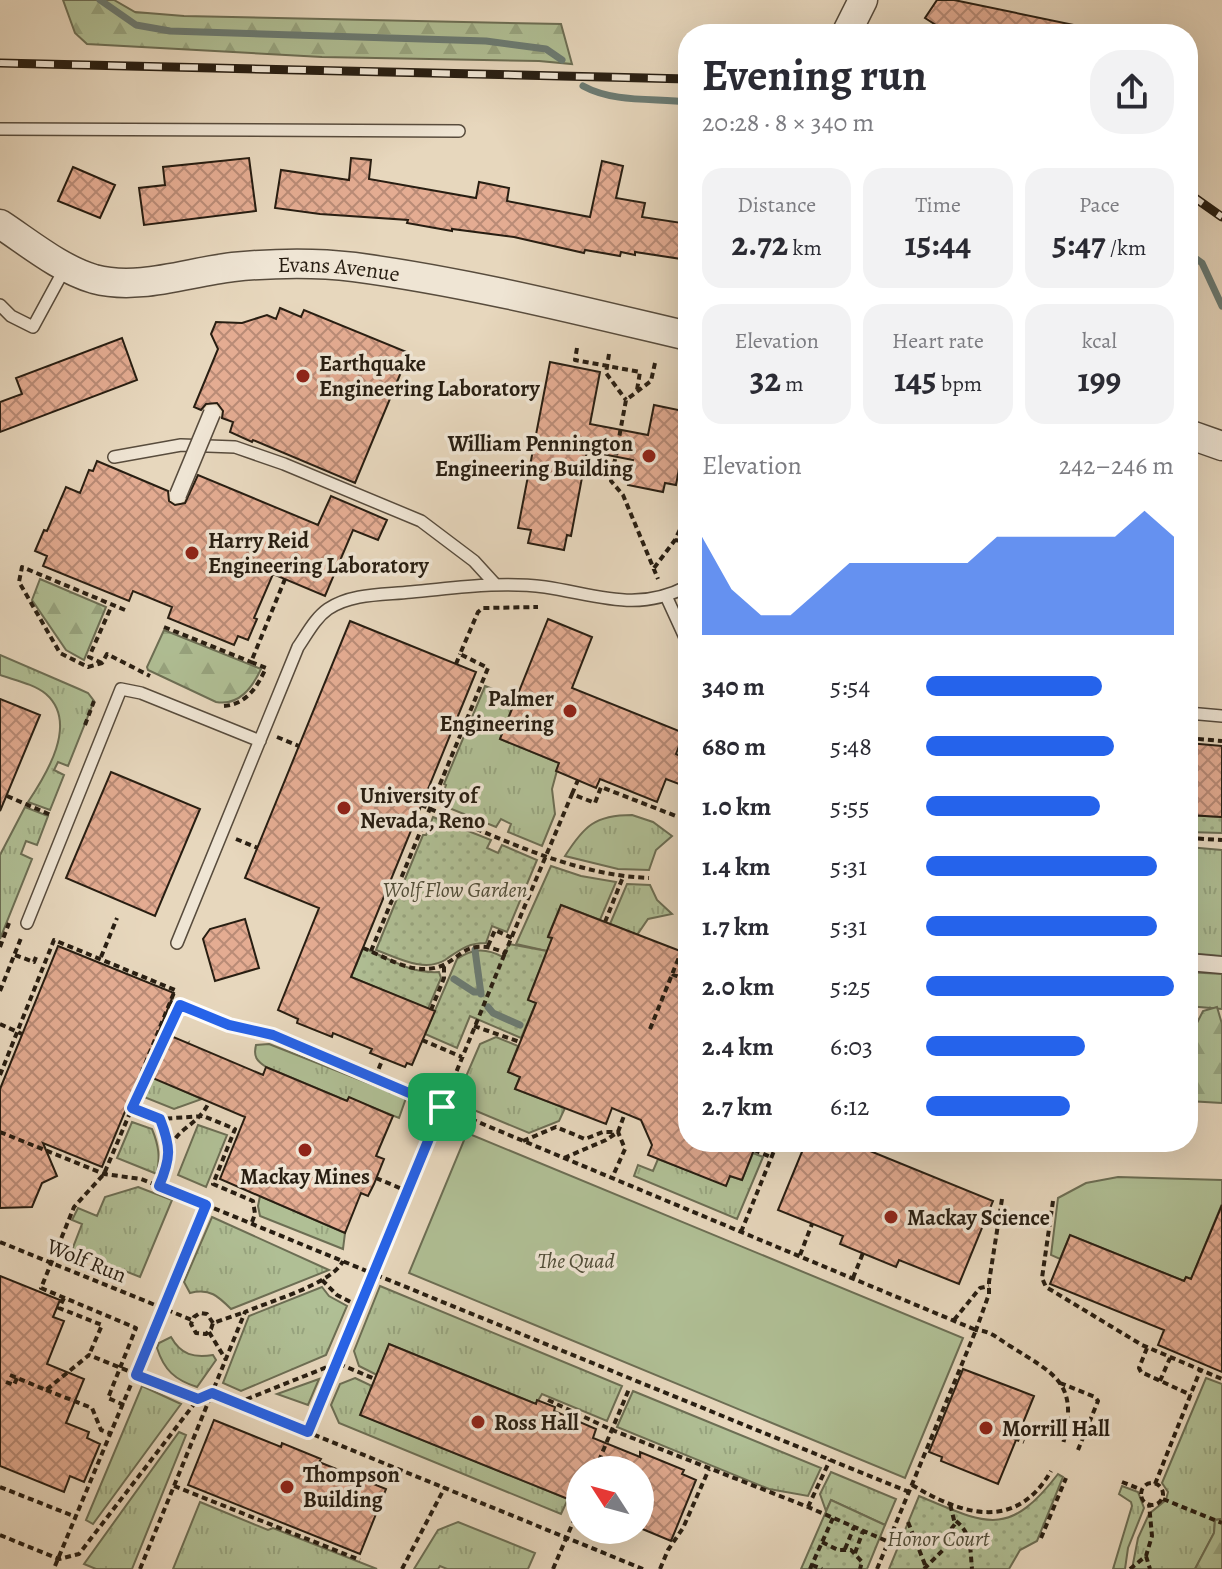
<!DOCTYPE html>
<html lang="en">
<head>
<meta charset="utf-8">
<style>
  body { margin:0; font-family:Alegreya,serif; background:#f2f2f3; color:#2b2b33; height:100vh; display:flex; flex-direction:column; font-size:30px; white-space:nowrap }
  * { box-sizing:border-box; margin:0 }
  p { font-size:26px; color:#7c7c81 }
  .icon { flex:none; width:44px; height:44px; fill:none; stroke:currentColor; stroke-width:2; stroke-linecap:round; stroke-linejoin:round }
  .map { position:relative; flex:1; overflow:hidden }
  .drawer { position:absolute; left:678px; top:24px; width:520px; height:1128px; display:flex; flex-direction:column; background:#fff; border-radius:32px; box-shadow:0 8px 32px #0002 }
  .drawer>* { flex:none }
  .needle { width:52px; rotate:306deg }
  .controls { position:absolute; left:566px; top:1456px; display:grid; gap:16px }
  .controls a { display:grid; place-items:center; width:88px; height:88px; border-radius:50%; background:#fff; box-shadow:0 8px 32px #0002; font-size:40px }
  .pin { position:absolute; display:grid; place-items:center; width:68px; height:68px; color:#fff; margin:-34px; border-radius:16px; box-shadow:0 4px 12px #0006 }
  .round { display:grid; place-items:center; flex:none; width:84px; height:84px; border-radius:32px; background:#f2f2f3 }
  .summary { display:flex; align-items:center; justify-content:space-between; height:136px; padding:0 24px }
  h1 { font-size:44px; font-weight:600; line-height:60px }
  .metrics { display:grid; grid-template-columns:repeat(3,1fr); gap:12px; height:136px; padding:8px 24px }
  .metrics div { display:grid; align-content:center; border-radius:20px; background:#f2f2f3; text-align:center }
  .metrics b { font-size:34px; font-weight:600 }
  .metrics small { font-size:22px; font-weight:400 }
  .metrics p { font-size:22px }
  .chart { height:224px; padding:16px 24px }
  .chart p { display:flex; justify-content:space-between }
  .chart svg { width:100%; height:144px; margin-top:8px; fill:#2563eb; opacity:.7 }
  ul { padding:0 24px; list-style:none; font-size:26px }
  li { display:grid; grid-template-columns:128px 96px 1fr; align-items:center; height:60px }
  li i { height:20px; border-radius:10px; background:#2563eb }
  .map>svg:first-child { display:block }
  .grass { fill:url(#grass-tufts); stroke:#6c6e54; stroke-width:2 }
  .forest { fill:url(#forest-firs); stroke:#6c6e54; stroke-width:2 }
  .park { fill:#b0bf95; stroke:#6c6e54; stroke-width:2 }
  .garden { fill:url(#garden-dots); stroke:#6c6e54; stroke-width:2 }
  .lines { fill:none; stroke-linecap:round; stroke-linejoin:round }
  .stream { stroke:#6b7b73; stroke-width:7 }
  .building { fill:url(#building-cross-hatch); stroke:#281e12; stroke-width:2 }
  .service-casing { stroke:#584c3d; stroke-width:14 }
  .pedestrian-casing { stroke:#584c3d; stroke-width:19 }
  .tertiary-casing { stroke:#584c3d; stroke-width:31 }
  .path { stroke:#281e12; stroke-width:4; stroke-dasharray:6 4; stroke-linecap:butt }
  .service { stroke:#efe5d4; stroke-width:11 }
  .pedestrian { stroke:#efe5d4; stroke-width:16 }
  .tertiary { stroke:#efe5d4; stroke-width:28 }
  .rail-casing { stroke:#281e12; stroke-width:9 }
  .rail { stroke:#efe5d4; stroke-width:6; stroke-dasharray:18; stroke-linecap:butt }
  .pedestrian-bridge-casing { stroke:#584c3d; stroke-width:19; stroke-linecap:butt }
  .pedestrian-bridge { stroke:#efe5d4; stroke-width:16 }
  .route-casing { stroke:#fff; stroke-width:16 }
  .route { stroke:#2563eb; stroke-width:10 }
  .poi-dot { fill:#8f2418; stroke:#efe5d4; stroke-width:3 }
  .labels { text-anchor:middle; stroke-width:7; stroke-linejoin:round; paint-order:stroke }
  .street-label { font-size:22px; fill:#281e12; stroke:#efe5d4 }
  .poi-label { font-size:22px; font-weight:bold; fill:#281e12; stroke:#efe5d4; text-anchor:start }
  .park-label { font-size:22px; font-style:italic; fill:#514e39; stroke:#efe5d4 }
</style>
</head>
<body>
<div class="map">
<svg width="1222" height="1569" viewBox="0 0 1222 1569">
  <defs>
    <pattern id="grass-tufts" width="24" height="20" patternUnits="userSpaceOnUse" patternTransform="scale(2)"><rect width="24" height="20" fill="#b0bf95"/><path d="M3 7l-1-3M5 7V3M7 7l1-3M15 17l-1-3M17 17v-4M19 17l1-3" fill="none" stroke="#97a47f"/></pattern>
    <pattern id="forest-firs" width="22" height="20" patternUnits="userSpaceOnUse" patternTransform="scale(2)"><rect width="22" height="20" fill="#b0bf95"/><path d="M5 1l3.5 6h-7zM16 11l3.5 6h-7z" fill="#97a47f"/></pattern>
    <pattern id="garden-dots" width="8" height="8" patternUnits="userSpaceOnUse" patternTransform="scale(2)"><rect width="8" height="8" fill="#b0bf95"/><path d="M2 2h.1M6 6h.1" fill="none" stroke="#97a47f" stroke-width="1.8" stroke-linecap="round"/></pattern>
    <pattern id="building-cross-hatch" width="8" height="8" patternUnits="userSpaceOnUse" patternTransform="scale(2)"><rect width="8" height="8" fill="#e4ac92"/><path d="M0 0l8 8M0 8l8-8" fill="none" stroke="#b98b76"/></pattern>
  </defs>
  <rect width="100%" height="100%" fill="#e7d7bd"/>
  <filter id="stains"><feTurbulence type="fractalNoise" baseFrequency=".0025" numOctaves="4"/><feColorMatrix values="0 0 0 0 .2 0 0 0 0 .09 0 0 0 0 .02 0 0 0 .5 -.17"/></filter>
  <radialGradient id="worn" r=".72"><stop offset=".6" stop-color="#630" stop-opacity="0"/><stop offset="1" stop-color="#630" stop-opacity=".3"/></radialGradient>
  <path class="grass" d="M0,655L79,689L88,693L94,701L68,766L58,762L54,770L64,775L50,810L28,802C46,775 79,723 46,694C34,684 14,680 0,675Z
    M485,686L516,698L500,739L559,763L552,789L555,814L542,846L508,832L511,824L501,819L496,827L439,804L446,785L444,784Z
    M25,807L48,816L37,845L26,841L21,854L32,859L0,939V855Z
    M632,815L653,822L672,836L656,850L649,870L618,869L565,856C584,826 595,815 632,815Z
    M1188,847L1222,850V956L1188,953Z
    M551,866L581,876L616,882L600,920L561,905L548,936L552,938L547,951L516,944Z
    M627,884L650,885L657,900L672,914L648,919L637,935L610,924Z
    M1188,972L1222,974V1009L1188,1006Z
    M496,1037L518,1046L508,1072L520,1077L515,1089L565,1108L559,1121L529,1133L469,1108L461,1088L480,1044Z
    M188,1043L170,1085L202,1099L174,1109L144,1097L154,1069Z
    M269,1044L406,1098L399,1118L349,1098L347,1101L266,1067C257,1061 253,1057 256,1045Z
    M132,1122L152,1129C159,1146 160,1157 157,1174L117,1158Z
    M198,1125L227,1135L206,1187L178,1175Z
    M753,1153L763,1157L737,1219L634,1176L638,1165L653,1171L658,1159L726,1185L730,1176L742,1180Z
    M138,1187L172,1200L140,1277L72,1250L82,1224L72,1220L78,1208L97,1216L105,1197Z
    M260,1196L345,1233L343,1249L260,1216L258,1206Z
    M212,1217L329,1270L231,1309C218,1296 210,1288 190,1293L184,1282Z
    M380,1286L622,1386L607,1421L542,1394L536,1404L389,1344L377,1375L359,1366L354,1351Z
    M322,1287L329,1296L347,1306L326,1355L241,1391L223,1383L249,1316Z
    M171,1337C181,1355 194,1358 213,1355L216,1360L197,1387C175,1380 164,1370 157,1348L159,1343Z
    M355,1378L372,1386L361,1415L568,1499L561,1514L339,1423L331,1405L340,1384Z
    M1206,1378L1222,1384V1519L1215,1520L1214,1533L1195,1569H1132L1138,1538L1149,1514L1166,1500L1168,1492L1162,1483Z
    M319,1379L308,1405L277,1394Z
    M142,1386L181,1404L93,1524L86,1520Z
    M633,1391L821,1468L808,1496L769,1489L617,1427Z
    M179,1432L186,1435L132,1569H96L84,1564Z
    M831,1472L896,1499L885,1525L831,1500L826,1511L820,1494Z
    M1122,1486L1138,1492L1144,1508L1128,1548L1125,1569H1113L1132,1506L1131,1502L1119,1494Z
    M200,1502L268,1530L273,1528L377,1569H173Z
    M458,1522L535,1553L528,1569H447L440,1566L438,1569H414L438,1530Z"/>
  <path class="forest" d="M63,0H114L135,12L184,16L561,24L572,64L539,61L322,57L87,44L75,33Z
    M40,579L106,607L84,660L66,650L32,600Z
    M164,630L261,669C252,688 239,706 216,702L148,670L147,667Z
    M1217,1007L1222,1024V1103L1188,1101V1027L1197,1023L1203,1011Z
    M1222,1519V1569H1195L1214,1533L1215,1520Z"/>
  <path class="park" d="M467,1133L963,1338L905,1478L409,1273Z
    M1118,1177L1222,1180V1204L1191,1279L1186,1277L1184,1281L1070,1235L1060,1259L1051,1255L1058,1198L1086,1183Z"/>
  <path class="garden" d="M1188,815L1222,817V833L1188,832Z
    M433,817L491,840L487,848L498,853L502,845L537,860L507,932L492,926L486,943C467,943 460,950 445,960C424,973 396,957 376,950L423,835H426Z
    M509,944L547,951L528,999L536,1003L521,1038L470,1016L457,1048L425,1034L457,959C473,948 486,948 503,957Z
    M363,948C389,958 410,974 439,972L441,978L428,1009L351,977Z
    M1058,1474L1063,1477L1037,1541L1020,1550L1009,1569H889L919,1496C986,1524 1008,1539 1058,1474Z
    M831,1500L885,1525L867,1569H801Z"/>
  <g class="lines">
    <path class="stream" d="M100,0L136,25L170,31L486,41L546,49L562,60
      M583,86C614,103 654,98 688,102
      M1188,253L1202,263L1222,306
      M475,950L481,994
      M454,979L474,992H481
      M488,1007L493,1013L520,1025"/>
  </g>
  <path class="building" d="M937,0H954L1074,25L1073,34H950L925,18Z
    M249,158L256,211L144,225L139,188L165,185L163,167Z
    M351,158L371,160L369,179L476,198L479,182L509,188L507,201L590,217L602,161L623,166L616,198L645,203L642,217L682,223L681,233L688,234V260L635,252V255L621,252L620,256L585,250L584,253L514,237L452,229V231L407,223L408,220L320,214L275,208L281,170L349,180Z
    M73,167L115,185L100,218L58,201Z
    M280,308L301,317L304,310L409,353L355,483L253,440L252,442L230,432L233,422L222,418L223,411L217,403L206,404L201,410L194,407L218,349L211,334L216,322L242,323L267,315L276,319Z
    M122,338L137,380L0,432V402L22,394L16,378Z
    M550,362L600,372L590,424L648,435L654,405L688,412V471L679,469L676,485L665,483L663,492L628,485L633,460L587,451L571,536L567,535L564,550L528,543L531,530L518,528Z
    M97,461L168,491L169,501L175,505L185,503L198,475L318,525L331,496L387,520L378,540L353,530L325,596L273,574L254,618L257,619L248,640L238,636L234,645L168,618L172,607L133,591L129,601L43,566L47,556L35,551L44,530L47,531L66,487L80,493L89,470L93,471Z
    M548,619L592,637L572,688L684,733L676,754L688,760L679,784L666,779L657,802L600,779L596,788L556,771L559,763L500,739Z
    M350,621L476,672L351,977L435,1011L412,1065L407,1063L405,1067L370,1053L372,1049L333,1033L332,1037L297,1023L298,1019L278,1010L319,908L245,878Z
    M0,699L40,715L0,811Z
    M1188,743L1222,746V817L1188,815Z
    M111,772L200,809L155,916L66,878Z
    M561,905L688,954V1142H757L742,1180L730,1176L726,1186L648,1155L652,1145L641,1120L612,1108L606,1124L515,1089L520,1077L508,1072L536,1003L528,1000L552,938L548,937Z
    M245,919L259,968L215,981L203,939L210,929Z
    M58,946L174,993L159,1031L263,1075L266,1067L347,1101L349,1097L393,1116L376,1156L384,1159L374,1184L368,1196L361,1193L345,1233L220,1179L245,1117L141,1073L102,1167L43,1143L57,1176L42,1183L32,1207L0,1208V1089Z
    M806,1142H848L993,1201L959,1284L899,1260L896,1267L840,1244L843,1236L778,1210Z
    M1222,1205V1372L1158,1345L1164,1330L1050,1284L1070,1235L1184,1281L1186,1277L1191,1279Z
    M0,1276L60,1300L53,1317L64,1321L47,1364L84,1379L66,1423L89,1432L87,1438L100,1444L84,1482L70,1476L64,1492L0,1466Z
    M389,1344L536,1404L537,1400L555,1407L554,1411L596,1429L593,1438L640,1457V1452L684,1470L682,1474L696,1480L671,1541L640,1528V1470H580L568,1499L360,1415Z
    M963,1369L1034,1396L998,1484L941,1461L942,1457L929,1452Z
    M214,1420L281,1447L282,1443L321,1459L319,1462L386,1489L360,1554L188,1485Z"/>
  <g class="lines">
    <defs>
      <path id="service" d="M0,129L459,131
        M0,305L11,316L33,327L65,268
        M114,457L181,445L235,447L284,464L421,521L474,561L495,584
        M666,596L688,644
        M1188,713L1222,716
        M27,923L121,689L141,693L260,741
        M177,943L298,647C307,634 315,618 328,609C352,593 384,595 411,592C456,588 500,581 545,587C598,595 637,613 688,586"/>
      <path id="pedestrian" d="M1188,962L1222,965"/>
      <g id="tertiary">
        <path d="M846,34L863,0"/>
        <path id="s1" d="M0,224C29,243 60,269 94,279C139,291 188,272 233,267C273,263 314,262 354,267C467,282 578,310 688,336"/>
        <path d="M1188,434L1222,446"/>
      </g>
    </defs>
    <use href="#service" class="service-casing"/>
    <use href="#pedestrian" class="pedestrian-casing"/>
    <use href="#tertiary" class="tertiary-casing"/>
    <path class="path" d="M577,348L575,360L640,372L637,390
      M609,354L606,373L626,400
      M655,363L651,381L626,400L611,481L623,495L658,579
      M675,540L688,542
      M654,568L675,540L683,523
      M125,610L22,567L19,582L60,653L88,667L102,663L107,654L150,676
      M164,627L251,662
      M102,663L89,657L112,605
      M456,664L460,654
      M224,706C247,704 257,687 266,668L251,662L285,579
      M85,725L94,701
      M277,737L299,746
      M1188,738L1222,741
      M683,772L688,773
      M572,794L578,780
      M7,796L51,815
      M421,805C493,835 570,875 649,878
      M1188,838L1222,840
      M236,839L258,848
      M605,922L623,877
      M488,946L495,930L512,938
      M0,947L9,923
      M363,948C381,955 403,969 423,969C461,970 459,932 505,953L572,794L595,803L601,787L681,818
      M371,951L488,668L460,654L478,612L483,608L538,607
      M15,955L34,962L36,957
      M101,957L117,918
      M672,974L688,981
      M0,991L21,938
      M171,1002L229,1025L273,1035L442,1107L505,953
      M180,1005L132,1108L160,1119L203,1116L235,1129L213,1184L253,1201L255,1214L252,1222
      M431,1010L444,978V965
      M0,1024L22,1034
      M474,1026L520,1042
      M650,1029L688,935
      M422,1040L462,1057
      M0,1075L54,940L175,990L135,1089L141,1092
      M375,1078L383,1058
      M0,1132L104,1174L141,1179L206,1205
      M523,1141L556,1127L585,1139L603,1132H618L625,1149L612,1178
      M171,1147C178,1127 199,1125 209,1102
      M754,1150L771,1157
      M564,1158L606,1140L618,1132L625,1113
      M376,1178L407,1191
      M159,1186L170,1149L160,1119
      M1002,1199L989,1282V1294L976,1330C991,1331 997,1338 1010,1346C1056,1375 1079,1383 1063,1444
      M1053,1201L1042,1278L1046,1287L1142,1345L1222,1379
      M741,1232L774,1151
      M0,1242L192,1320
      M800,1255L812,1224
      M853,1278L863,1253
      M322,1280L337,1295L360,1307
      M64,1298L59,1308L102,1325L89,1355
      M954,1320L980,1288L989,1286
      M213,1323L207,1314L200,1313L194,1317L191,1324L196,1333L206,1334L211,1329L213,1323L245,1312
      M209,1332L226,1360
      M1147,1348L1139,1368L1141,1372L1191,1395
      M10,1375L46,1390L89,1355L198,1399
      M1160,1381L1170,1358
      M6,1382L14,1385L17,1378
      M1060,1383L1095,1397L1098,1401L1078,1450
      M46,1390L92,1408L101,1430L112,1434
      M548,1400L612,1430L808,1507L889,1542
      M237,1403L337,1363L375,1379
      M124,1405L108,1398L136,1328L41,1288L74,1207L104,1174L132,1108
      M1014,1438L1024,1442
      M595,1470L629,1389
      M1122,1482L1142,1490
      M1141 1494a11 11 0 1 1 22 0a11 11 0 1 1-22 0Z
      M1155,1484L1200,1371
      M912,1485C962,1515 1016,1532 1051,1471
      M174,1486L360,1560
      M0,1487L76,1517
      M1163,1499L1222,1523
      M808,1507L830,1460
      M956,1521C972,1534 970,1549 972,1569
      M908,1522L926,1567
      M0,1535L59,1559L79,1554L198,1399L212,1393L245,1312C270,1301 332,1284 343,1261
      M1041,1538L1066,1478
      M822,1542L838,1550H851L862,1562L860,1569
      M947,1542L953,1547H961L968,1540
      M845,1549L854,1527
      M855,1553L863,1531
      M1146,1556L1150,1569
      M812,1565L822,1569
      M55,1566L206,1205L374,1274L308,1432
      M140,1569L212,1393L643,1569
      M402,1569L445,1487
      M553,1569L580,1506
      M660,1569L668,1550L683,1528L709,1469
      M810,1569L833,1518
      M877,1569L976,1330L442,1107L374,1274L909,1492
      M924,1569L946,1547L949,1532L955,1524L950,1504
      M1130,1569L1146,1556L1152,1536L1149,1504"/>
    <use href="#service" class="service"/>
    <use href="#pedestrian" class="pedestrian"/>
    <use href="#tertiary" class="tertiary"/>
    <defs>
      <path id="rail" d="M0,63L688,79
        M1188,193L1222,217"/>
    </defs>
    <use href="#rail" class="rail-casing"/>
    <use href="#rail" class="rail"/>
    <defs>
      <path id="pedestrian-bridge" d="M178,495L212,413"/>
    </defs>
    <use href="#pedestrian-bridge" class="pedestrian-bridge-casing"/>
    <use href="#pedestrian-bridge" class="pedestrian-bridge"/>
  </g>
  <g class="lines">
    <defs>
      <path id="route" d="M180,1005L229,1025L273,1035L442,1107L308,1432L212,1393L198,1399L136,1375L206,1205L159,1186C171,1158 171,1147 160,1119L132,1108Z"/>
    </defs>
    <use href="#route" class="route-casing"/>
    <use href="#route" class="route"/>
  </g>
  <g class="poi-dot">
    <circle cx="303" cy="376" r="8"/>
    <circle cx="649" cy="456" r="8"/>
    <circle cx="192" cy="553" r="8"/>
    <circle cx="570" cy="711" r="8"/>
    <circle cx="344" cy="808" r="8"/>
    <circle cx="305" cy="1150" r="8"/>
    <circle cx="891" cy="1217" r="8"/>
    <circle cx="478" cy="1422" r="8"/>
    <circle cx="986" cy="1428" r="8"/>
    <circle cx="287" cy="1487" r="8"/>
  </g>
  <g class="labels">
    <g class="street-label">
      <text dy="8" stroke="none"><textPath href="#s1" startOffset="356">Evans Avenue</textPath></text>
      <text transform="translate(87 1260) rotate(22)" y="8">Wolf Run</text>
    </g>
    <g class="poi-label">
      <text x="319" y="371">Earthquake<tspan x="319" dy="25">Engineering Laboratory</tspan></text>
      <text x="633" y="451" text-anchor="end">William Pennington<tspan x="633" dy="25">Engineering Building</tspan></text>
      <text x="208" y="548">Harry Reid<tspan x="208" dy="25">Engineering Laboratory</tspan></text>
      <text x="554" y="706" text-anchor="end">Palmer<tspan x="554" dy="25">Engineering</tspan></text>
      <text x="360" y="803">University of<tspan x="360" dy="25">Nevada, Reno</tspan></text>
      <text x="305" y="1184" text-anchor="middle">Mackay Mines</text>
      <text x="907" y="1225">Mackay Science</text>
      <text x="494" y="1430">Ross Hall</text>
      <text x="1002" y="1436">Morrill Hall</text>
      <text x="303" y="1482">Thompson<tspan x="303" dy="25">Building</tspan></text>
    </g>
    <g class="park-label">
      <text x="455" y="897">Wolf Flow Garden</text>
      <text x="576" y="1268">The Quad</text>
      <text x="938" y="1546">Honor Court</text>
    </g>
  </g>
  <rect width="100%" height="100%" filter="url(#stains)"/>
  <rect width="100%" height="100%" fill="url(#worn)"/>
</svg>
<div class="controls">
<a><svg class="needle" viewBox="-14 -14 28 28"><path d="M0-13l5 13h-10z" fill="#e53935"/><path d="M0 13l5-13h-10z" fill="#7c7c81"/></svg></a>
</div>
<div class="pin" style="left:442px;top:1107px;background:#1e9e55"><svg class="icon" aria-label="arrive" viewBox="0 0 24 24"><path d="M6 21V4h12l-3 4 3 4H6"/></svg></div>
<section class="drawer">
<div class="summary"><div><h1>Evening run</h1><p>20:28 · 8 × 340 m</p></div><a class="round"><svg class="icon" aria-label="share" viewBox="0 0 24 24"><path d="M12 15V3M7 8l5-5 5 5M5 13v7h14v-7"/></svg></a></div>
<div class="metrics">
<div><p>Distance</p><b>2.72<small> km</small></b></div>
<div><p>Time</p><b>15:44</b></div>
<div><p>Pace</p><b>5:47<small> /km</small></b></div>
</div>
<div class="metrics">
<div><p>Elevation</p><b>32<small> m</small></b></div>
<div><p>Heart rate</p><b>145<small> bpm</small></b></div>
<div><p>kcal</p><b>199</b></div>
</div>
<div class="chart"><p><span>Elevation</span>242–246 m</p>
<svg viewBox="0 0 160 44" preserveAspectRatio="none"><path d="M0 44V14L10 30L20 38L30 38L40 30L50 22L60 22L70 22L80 22L90 22L100 14L110 14L120 14L130 14L140 14L150 6L160 14V44z"/></svg>
</div>
<ul>
<li><b>340 m</b>5:54<i style="width:71%"></i></li>
<li><b>680 m</b>5:48<i style="width:76%"></i></li>
<li><b>1.0 km</b>5:55<i style="width:70%"></i></li>
<li><b>1.4 km</b>5:31<i style="width:93%"></i></li>
<li><b>1.7 km</b>5:31<i style="width:93%"></i></li>
<li><b>2.0 km</b>5:25<i style="width:100%"></i></li>
<li><b>2.4 km</b>6:03<i style="width:64%"></i></li>
<li><b>2.7 km</b>6:12<i style="width:58%"></i></li>
</ul>
</section>
</div>
</body>
</html>
